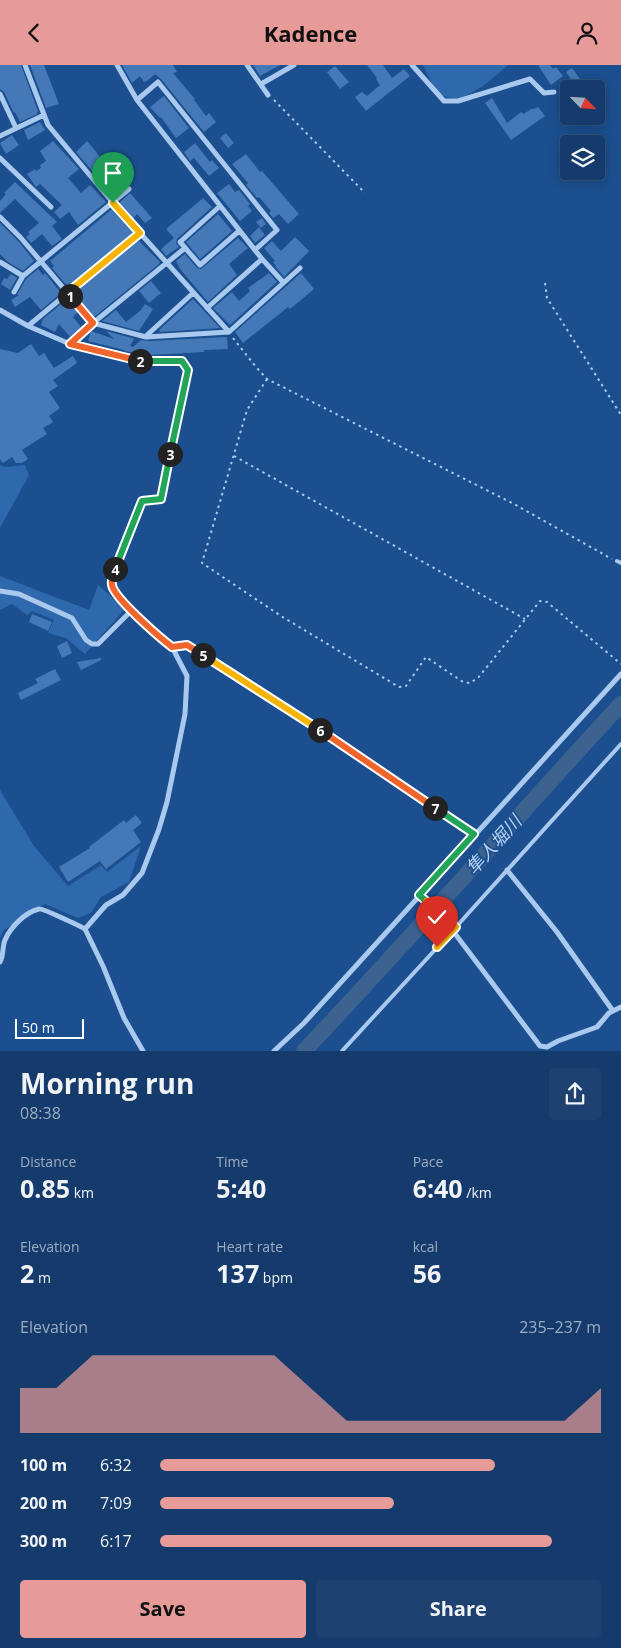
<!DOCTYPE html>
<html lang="en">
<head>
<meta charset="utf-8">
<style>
  body { margin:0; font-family:"Open Sans","Noto Sans JP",sans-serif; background:#1d4271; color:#f1f3f6; height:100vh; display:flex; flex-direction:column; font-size:19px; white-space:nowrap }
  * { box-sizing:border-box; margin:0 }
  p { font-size:16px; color:#9dadc1 }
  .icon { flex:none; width:28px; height:28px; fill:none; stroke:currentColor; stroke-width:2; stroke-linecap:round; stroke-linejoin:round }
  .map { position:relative; height:986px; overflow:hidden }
  .sheet { display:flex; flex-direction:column; background:#143b6b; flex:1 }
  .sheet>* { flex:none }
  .needle { width:32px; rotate:115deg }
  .buttons { position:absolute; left:560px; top:15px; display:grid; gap:10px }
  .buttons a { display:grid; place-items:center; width:45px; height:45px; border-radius:5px; background:#143b6b; box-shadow:0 2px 12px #0003,0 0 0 1px #33557e; font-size:25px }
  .scale { position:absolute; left:15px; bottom:12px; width:69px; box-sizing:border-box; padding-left:5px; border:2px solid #fff; border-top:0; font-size:14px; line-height:18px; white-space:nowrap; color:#fff; -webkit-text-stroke:4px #1b4f8f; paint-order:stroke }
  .pin { position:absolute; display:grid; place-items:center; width:42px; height:42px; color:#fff; margin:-51px -21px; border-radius:50% 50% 50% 0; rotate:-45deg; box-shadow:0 0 5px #0007 }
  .pin .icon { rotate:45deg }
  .km { position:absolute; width:25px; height:25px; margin:-12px; border-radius:50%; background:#222; color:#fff; font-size:14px; line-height:25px; text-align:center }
  .round { display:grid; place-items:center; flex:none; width:52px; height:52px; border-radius:5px; background:#1d4271 }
  .head { display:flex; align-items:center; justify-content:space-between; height:85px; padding:0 20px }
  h1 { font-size:28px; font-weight:700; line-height:38px }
  .stats { display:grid; grid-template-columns:repeat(3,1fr); gap:8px; height:85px; padding:5px 20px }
  .stats div { display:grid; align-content:center }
  .stats b { font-size:25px; font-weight:700 }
  .stats small { font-size:14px; font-weight:400 }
  .stats p { font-size:14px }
  .chart { height:140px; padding:10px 20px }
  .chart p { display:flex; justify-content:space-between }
  .chart svg { width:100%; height:90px; margin-top:5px; fill:#e69b98; opacity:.7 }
  .button { display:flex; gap:10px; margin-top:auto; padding:10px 20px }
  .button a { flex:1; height:58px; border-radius:5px; background:#e69b98; color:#111; font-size:20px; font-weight:700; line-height:58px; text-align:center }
  .button a+a { background:#1d4271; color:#f1f3f6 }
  ul { padding:0 20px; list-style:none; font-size:16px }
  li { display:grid; grid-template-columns:80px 60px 1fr; align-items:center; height:38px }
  li i { height:12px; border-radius:6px; background:#e69b98 }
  header { display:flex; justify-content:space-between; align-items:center; height:65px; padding:0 20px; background:#e69b98; color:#111; font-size:22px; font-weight:700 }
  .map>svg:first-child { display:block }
  .green { fill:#2e69ad }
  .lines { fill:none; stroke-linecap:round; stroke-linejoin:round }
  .river { stroke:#3c6290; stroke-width:16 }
  .building { fill:#4478b7 }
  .path { stroke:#a9c9ee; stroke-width:2; stroke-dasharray:2.5 4; stroke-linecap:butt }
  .lane { stroke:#a9c9ee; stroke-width:4 }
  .street { stroke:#a9c9ee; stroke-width:5 }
  .split-1-casing { stroke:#fff; stroke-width:10 }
  .split-2-casing { stroke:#fff; stroke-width:10 }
  .split-3-casing { stroke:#fff; stroke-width:10 }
  .split-4-casing { stroke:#fff; stroke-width:10 }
  .split-5-casing { stroke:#fff; stroke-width:10 }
  .split-6-casing { stroke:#fff; stroke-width:10 }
  .split-7-casing { stroke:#fff; stroke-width:10 }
  .split-8-casing { stroke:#fff; stroke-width:10 }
  .split-9-casing { stroke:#fff; stroke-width:10 }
  .split-1 { stroke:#f5b400; stroke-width:6 }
  .split-2 { stroke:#f0652b; stroke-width:6 }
  .split-3 { stroke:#22a559; stroke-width:6 }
  .split-4 { stroke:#22a559; stroke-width:6 }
  .split-5 { stroke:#f0652b; stroke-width:6 }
  .split-6 { stroke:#f5b400; stroke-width:6 }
  .split-7 { stroke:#f0652b; stroke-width:6 }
  .split-8 { stroke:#22a559; stroke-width:6 }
  .split-9 { stroke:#f5b400; stroke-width:6 }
  .labels { text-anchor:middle; stroke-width:4; stroke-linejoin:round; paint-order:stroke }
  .water-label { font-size:18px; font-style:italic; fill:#b5d3f5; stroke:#1b4f8f }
</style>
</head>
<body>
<header><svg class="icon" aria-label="back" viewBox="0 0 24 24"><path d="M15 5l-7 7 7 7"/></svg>Kadence<svg class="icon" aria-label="person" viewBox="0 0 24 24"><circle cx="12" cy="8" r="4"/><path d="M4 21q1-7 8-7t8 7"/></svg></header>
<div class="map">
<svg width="621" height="986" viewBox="0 0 621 986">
  <rect width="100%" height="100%" fill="#1b4f8f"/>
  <path class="green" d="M423,0H508C493,13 459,47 438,27C431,20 428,8 423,0Z
    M0,400L6,402L25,400L29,410L0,463Z
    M0,511L89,545L98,520L125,544L85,589L66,573L48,568L54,555L32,546L27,550L12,539L0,545Z
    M0,725L34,781L68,821L101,800L107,807L141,781L129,817L101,832L91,848L78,853L45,839L4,865L0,873Z"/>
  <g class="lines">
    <path class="river" d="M304,986C412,872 515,754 621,639"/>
  </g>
  <path class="building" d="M0,0H21L38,46L37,49L20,57L15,47L14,48L4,27L0,24Z
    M30,0H44L59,39L46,43Z
    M122,0H173L177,7L173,8L195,34L194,35L206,51L209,48L216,57L204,67L161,14L155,9L147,16L144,17L140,11L132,18Z
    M253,0H280L260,11Z
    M367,0H383L392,13L404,4L410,11L366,46L355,32L362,27L367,31L380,20L376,14L377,13Z
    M538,0H550L553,4L556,2L563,11L551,20Z
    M335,1L349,17L340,24L327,7Z
    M572,3L580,14L573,17L566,7Z
    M164,31L189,63L176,73L161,52L160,53L150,42Z
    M492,33L507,58L521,47L524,49L531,44H534L538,42L545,51L511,75L485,38Z
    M40,57L45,65L28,75L24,65Z
    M226,68L234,78L228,83L220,73Z
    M12,70L19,80L6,89L0,78Z
    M53,76L79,104L68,113L81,128L90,120L106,137L78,160L69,147L60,154L54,147L62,140L40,119L36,122L27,109L35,104L36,106L41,103L40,100L46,96L40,86Z
    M87,76L125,122L113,131L103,119L106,115L97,105L94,108L76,87Z
    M195,78L210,97L212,95L219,103L209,111L194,93L190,96L184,87Z
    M246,89L260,107L262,106L299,149L288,159L279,149L273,153L269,148L271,146L259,132L257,133L246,120L248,118L232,99Z
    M15,117L57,157L52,161L62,174L52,181L42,169L31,178L26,172L30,169L28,167L39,158L15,134L0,148V136L6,129L4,128Z
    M229,119L235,127L239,125L250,139L248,141L252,146L240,156L217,128Z
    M130,128L152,153L145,158L137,149L133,154L119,138Z
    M203,133L212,142L177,174L176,178L179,182L166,191L161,184L174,173L166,164Z
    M112,144L133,168L68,222L52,203L54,201L50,196Z
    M218,149L232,166L200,194L186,177Z
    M262,153L266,159L261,163L256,157Z
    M0,158L19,177L34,196L23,206L8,197L0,189Z
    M259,162L265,170L255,178L250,171Z
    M295,172L309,186L284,212L275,201H276L273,197L275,196L264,183L272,176L281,186Z
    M238,173L248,183L229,199L237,210L208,237L180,204L176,196L185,189L197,203L201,204Z
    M138,175L160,197L159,199L94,252L74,229Z
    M38,204L43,210L45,208L61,228L41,245L30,232L15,242L11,235L19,230H17L26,214Z
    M269,208L277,217L230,260L213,243L232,227L239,236L250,226L248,223Z
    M301,208L314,224L290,244L288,242L243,278L235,267Z
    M11,209L17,213L10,225L1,219L4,213L7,214Z
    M151,216L161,228L149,238L139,226Z
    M67,234L78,247L73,252L81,262L70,272L59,259L55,267L41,260L43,254Z
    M193,234L220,263L160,267L159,265Z
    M145,239L153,244L139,266L102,256L116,245L126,257L140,246Z
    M91,266L114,274L106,266L132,273L134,274L130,281L133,282L141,275L149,276L227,272L228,284L204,285V287L150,290V291L126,286V287L124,285L88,276Z
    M31,279L39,291L44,288L54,303L73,291L77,298L53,315L58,321L49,327L60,343L49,351L53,357L43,363L47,369L22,385L28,394L22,398H16L12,392L3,398L0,394V284L18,288Z
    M32,549L52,557L48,566L29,557Z
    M67,576L72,588L62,593L57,581Z
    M101,593V595L81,605L77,597Z
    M55,604L61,615L21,635L18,628L38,618L35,614Z
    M136,750L142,758L133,765L141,777L106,804L100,796L68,817L59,802L90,783L89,782L124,755L126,758Z"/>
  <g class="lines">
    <path class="path" d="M274,35L365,128
      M545,218L547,233L621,350
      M233,273L256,302L267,314L514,439L612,494
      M267,314L247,345L202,498L281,551L399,622L406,621L426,592L463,617L470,618L478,613L540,536L547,537L621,599
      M234,391L525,554
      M178,581L187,580L290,644L470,766"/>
    <path class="lane" d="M617,496L621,498
      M342,986L456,862L621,679"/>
    <path class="street" d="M25,0L48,60L113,138L229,267
      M117,0L137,35L262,194L283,217
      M247,0L268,30
      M412,0L444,36H458L530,14L544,28L554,27
      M261,19L294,0
      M0,29L16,63
      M137,35L158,17L277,165L255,185
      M0,71L44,50
      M0,93L51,142
      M220,141L180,177L200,200L239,166
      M0,152L21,173L93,258L146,272L229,267L300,203
      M0,197L23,211
      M14,227L23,211L129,124
      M207,243L262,194
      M0,245L28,261L70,279L140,296H182L188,305L161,434L142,436L111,514L114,526L132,545L172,582L187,611L185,649L167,737L159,764L142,808L123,830L106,840L85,864
      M28,261L140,168
      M146,271L193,228
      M70,279L93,258L185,183
      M0,526L19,529L72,553L86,575L92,579H98L132,545
      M507,805L557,867L613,946
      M419,829L456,862
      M453,866L540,981L547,982L558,976L597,962L609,948L621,942
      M0,897C4,890 2,882 5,875C10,863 25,847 39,844C42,843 80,861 85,864L103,901L124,953L143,986
      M274,986L304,958L621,609"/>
  </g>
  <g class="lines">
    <defs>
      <path id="split-1" d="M70,231L67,228L140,168L113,138"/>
      <path id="split-2" d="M70,231L93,258L70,279L140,296"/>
      <path id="split-3" d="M140,296H182L188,305L170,389"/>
      <path id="split-4" d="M115,504L142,436L161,434L170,389"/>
      <path id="split-5" d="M115,504C113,509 111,514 112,520C114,533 159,572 172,582L187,580L203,590"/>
      <path id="split-6" d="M203,590L320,665"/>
      <path id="split-7" d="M320,665L435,743"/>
      <path id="split-8" d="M426,836L419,830L474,769L435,743"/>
      <path id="split-9" d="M426,836L456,862L437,882"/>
    </defs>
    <use href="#split-1" class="split-1-casing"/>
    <use href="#split-2" class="split-2-casing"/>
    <use href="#split-3" class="split-3-casing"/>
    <use href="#split-4" class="split-4-casing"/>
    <use href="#split-5" class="split-5-casing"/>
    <use href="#split-6" class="split-6-casing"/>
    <use href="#split-7" class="split-7-casing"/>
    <use href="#split-8" class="split-8-casing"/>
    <use href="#split-9" class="split-9-casing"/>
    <use href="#split-1" class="split-1"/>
    <use href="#split-2" class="split-2"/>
    <use href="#split-3" class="split-3"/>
    <use href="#split-4" class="split-4"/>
    <use href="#split-5" class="split-5"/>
    <use href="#split-6" class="split-6"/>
    <use href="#split-7" class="split-7"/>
    <use href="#split-8" class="split-8"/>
    <use href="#split-9" class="split-9"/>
  </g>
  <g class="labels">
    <g class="water-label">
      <text transform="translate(494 780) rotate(-48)" y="6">隼人堀川</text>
    </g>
  </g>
</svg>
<div class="buttons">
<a><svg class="needle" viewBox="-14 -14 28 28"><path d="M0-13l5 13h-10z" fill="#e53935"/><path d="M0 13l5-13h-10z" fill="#9dadc1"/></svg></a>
<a><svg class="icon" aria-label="layers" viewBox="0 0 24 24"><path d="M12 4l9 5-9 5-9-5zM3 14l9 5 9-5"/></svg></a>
</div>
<div class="scale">50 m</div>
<div class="pin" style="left:113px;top:138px;background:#1e9e55"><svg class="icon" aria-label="arrive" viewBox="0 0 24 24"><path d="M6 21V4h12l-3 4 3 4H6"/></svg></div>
<div class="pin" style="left:437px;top:882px;background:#d93025"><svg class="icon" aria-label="check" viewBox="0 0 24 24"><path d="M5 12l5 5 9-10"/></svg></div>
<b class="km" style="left:70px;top:231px">1</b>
<b class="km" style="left:140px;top:296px">2</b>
<b class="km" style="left:170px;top:389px">3</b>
<b class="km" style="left:115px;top:504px">4</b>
<b class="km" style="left:203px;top:590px">5</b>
<b class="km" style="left:320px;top:665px">6</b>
<b class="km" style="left:435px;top:743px">7</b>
</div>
<section class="sheet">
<div class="head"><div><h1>Morning run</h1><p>08:38</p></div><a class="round"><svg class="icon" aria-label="share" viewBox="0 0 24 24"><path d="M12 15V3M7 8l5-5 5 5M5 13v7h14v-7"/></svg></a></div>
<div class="stats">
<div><p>Distance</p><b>0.85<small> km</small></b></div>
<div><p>Time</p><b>5:40</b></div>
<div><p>Pace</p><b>6:40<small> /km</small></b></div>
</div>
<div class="stats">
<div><p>Elevation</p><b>2<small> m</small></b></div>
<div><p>Heart rate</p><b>137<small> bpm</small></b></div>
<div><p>kcal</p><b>56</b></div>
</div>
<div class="chart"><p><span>Elevation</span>235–237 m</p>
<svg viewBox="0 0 160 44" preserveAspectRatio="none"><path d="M0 44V22L10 22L20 6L30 6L40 6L50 6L60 6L70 6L80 22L90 38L100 38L110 38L120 38L130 38L140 38L150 38L160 22V44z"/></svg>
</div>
<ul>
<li><b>100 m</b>6:32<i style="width:76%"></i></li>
<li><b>200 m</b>7:09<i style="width:53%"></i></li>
<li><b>300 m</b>6:17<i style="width:89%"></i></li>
</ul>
<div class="button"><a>Save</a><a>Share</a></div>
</section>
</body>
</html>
